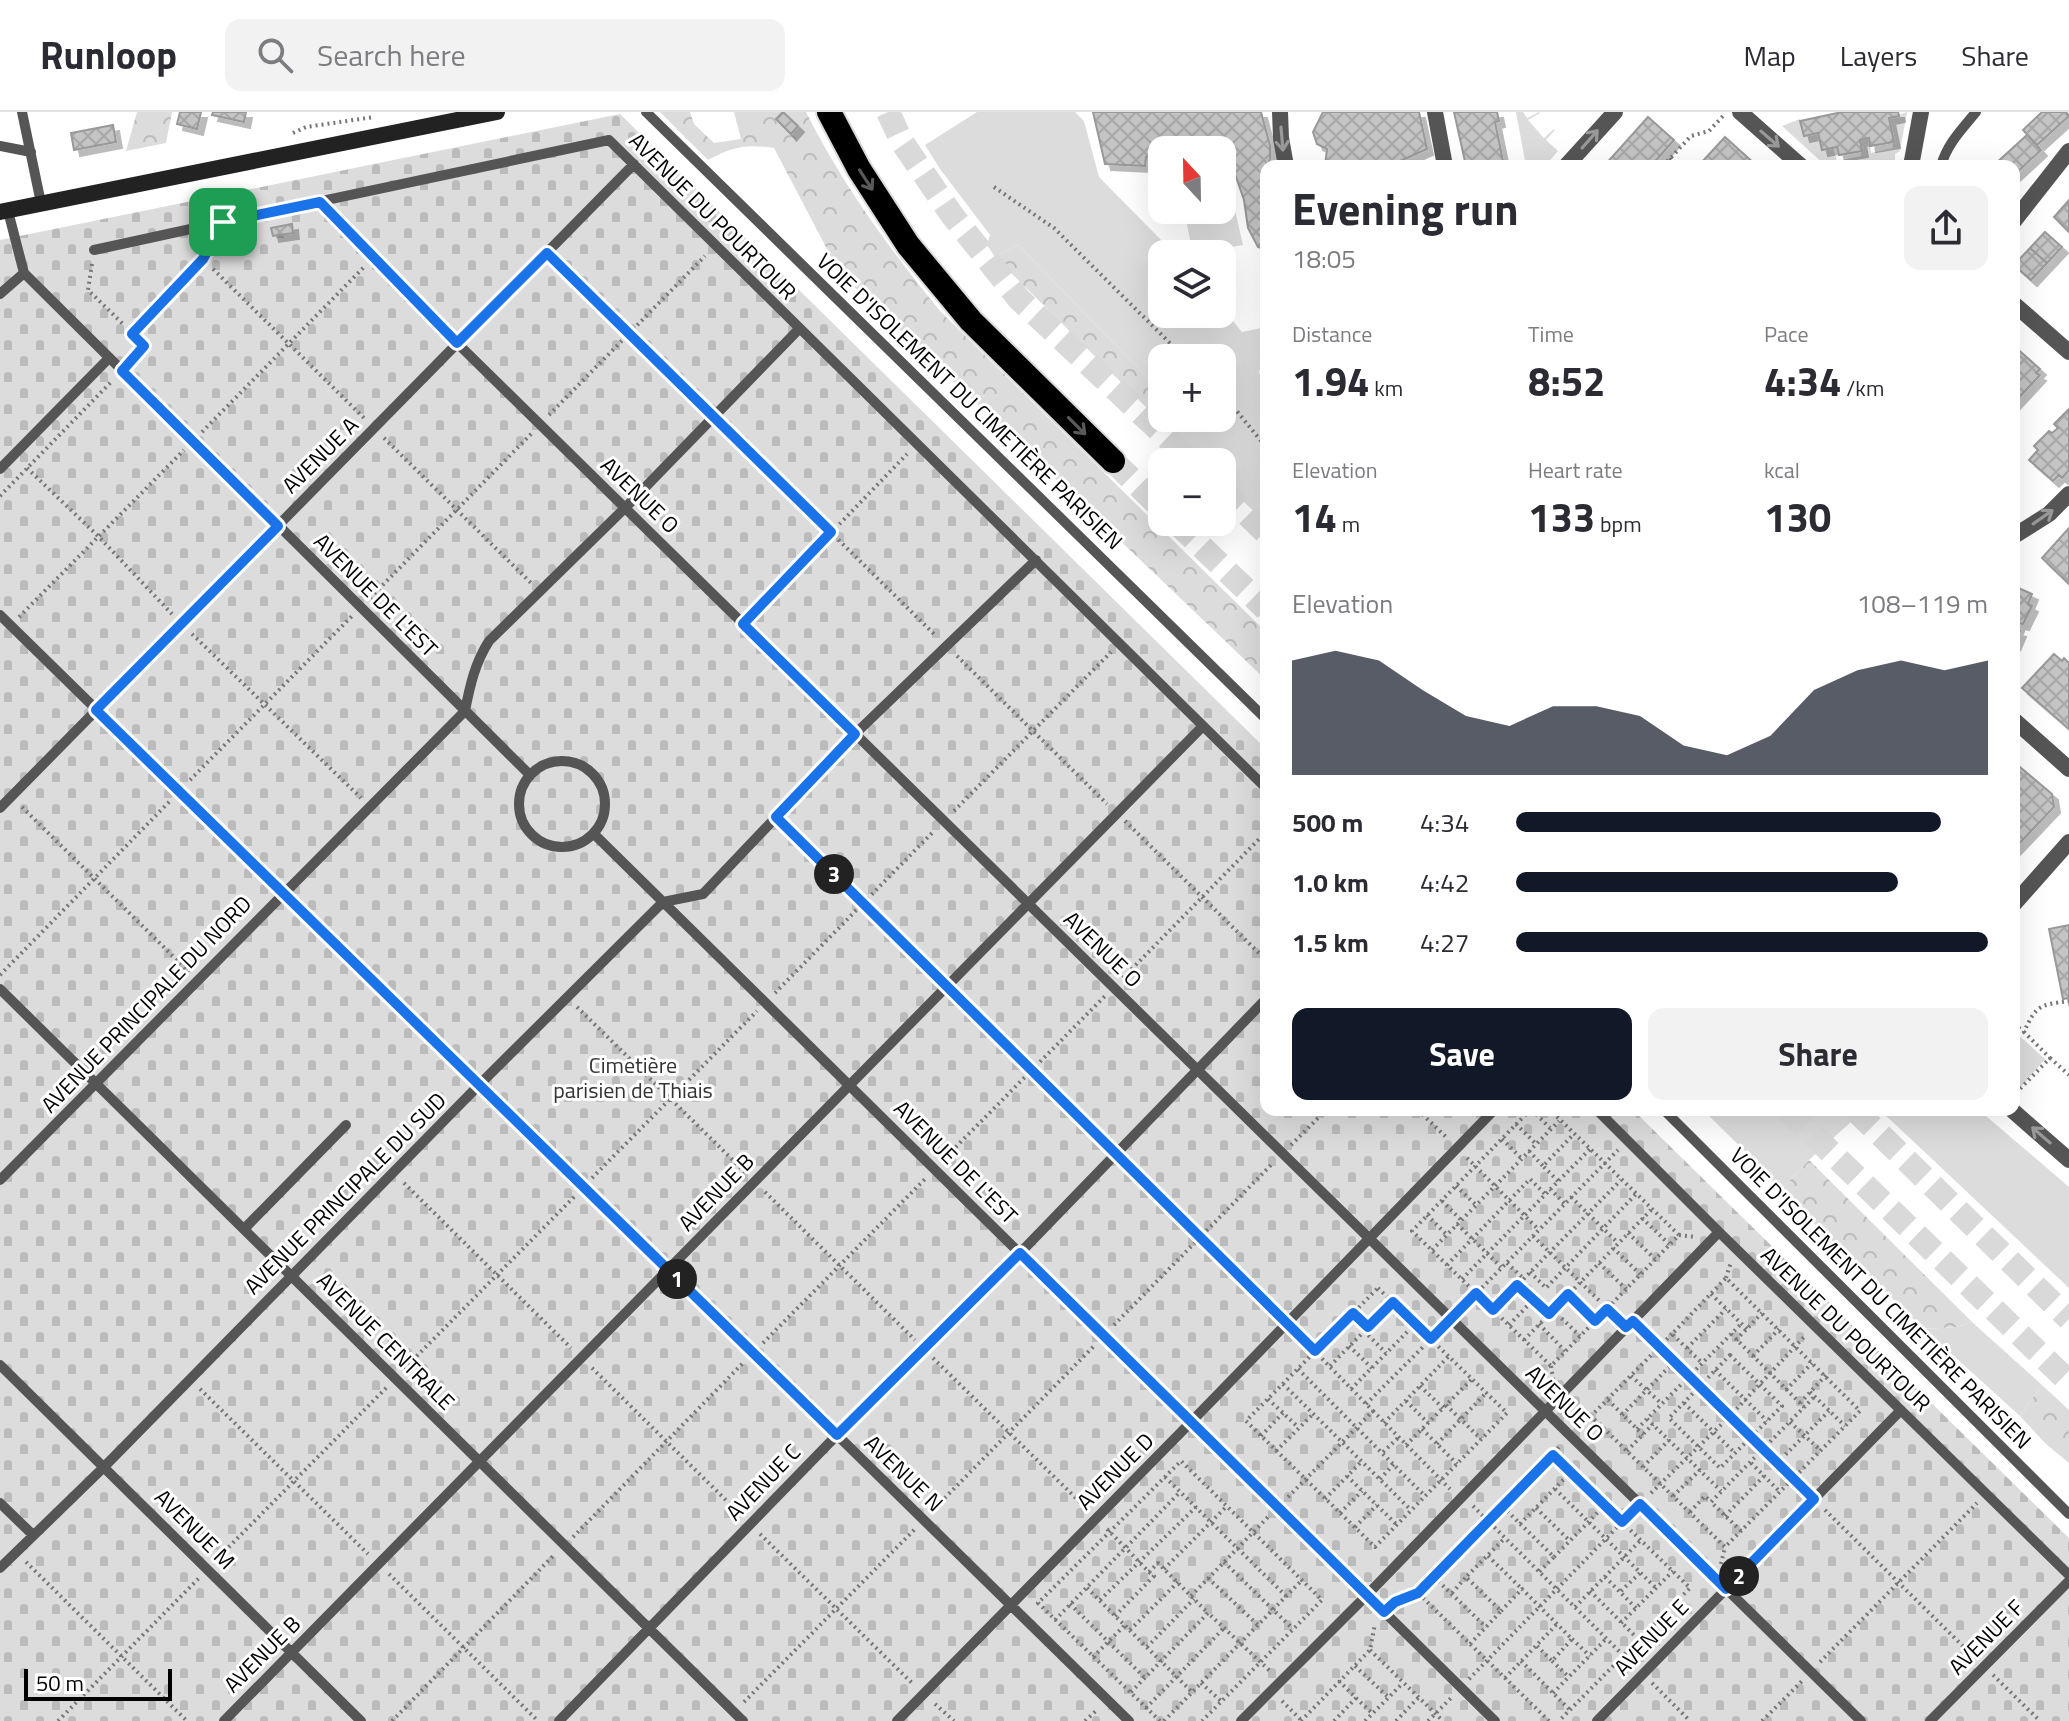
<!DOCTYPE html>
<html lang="en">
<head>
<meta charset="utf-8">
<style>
  body { margin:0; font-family:"Titillium Web",sans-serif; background:#f2f2f3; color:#2b2b33; height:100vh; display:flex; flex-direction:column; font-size:30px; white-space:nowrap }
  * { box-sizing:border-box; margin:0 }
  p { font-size:26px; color:#7c7c81 }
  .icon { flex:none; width:44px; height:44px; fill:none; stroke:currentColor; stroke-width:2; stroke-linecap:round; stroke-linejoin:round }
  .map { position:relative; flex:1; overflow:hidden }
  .drawer { position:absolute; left:1260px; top:48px; width:760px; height:956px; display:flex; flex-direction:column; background:#fff; border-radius:16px; box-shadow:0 8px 32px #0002 }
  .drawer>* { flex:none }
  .needle { width:52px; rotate:338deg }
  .controls { position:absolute; left:1148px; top:24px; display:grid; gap:16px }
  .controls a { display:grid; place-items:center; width:88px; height:88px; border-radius:16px; background:#fff; box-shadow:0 8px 32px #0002; font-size:40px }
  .scale { position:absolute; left:24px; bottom:20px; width:148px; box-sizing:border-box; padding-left:8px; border:4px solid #000; border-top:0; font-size:22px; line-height:28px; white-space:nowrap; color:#000; -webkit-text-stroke:6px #fff; paint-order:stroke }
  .pin { position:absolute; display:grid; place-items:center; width:68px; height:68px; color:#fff; margin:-34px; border-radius:16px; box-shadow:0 4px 12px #0006 }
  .km { position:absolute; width:40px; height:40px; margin:-20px; border-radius:50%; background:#222; color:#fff; font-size:22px; line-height:40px; text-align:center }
  .round { display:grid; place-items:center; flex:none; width:84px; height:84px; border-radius:16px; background:#f2f2f3 }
  .headline { display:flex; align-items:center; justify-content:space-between; height:136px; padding:0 32px }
  h1 { font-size:44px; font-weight:700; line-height:60px }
  .figures { display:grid; grid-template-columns:repeat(3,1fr); gap:12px; height:136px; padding:8px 32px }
  .figures div { display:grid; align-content:center }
  .figures b { font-size:40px; font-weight:700 }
  .figures small { font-size:22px; font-weight:400 }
  .figures p { font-size:22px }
  .chart { height:224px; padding:16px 32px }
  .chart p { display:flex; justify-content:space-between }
  .chart svg { width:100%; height:144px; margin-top:8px; fill:#111827; opacity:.7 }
  .action { display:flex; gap:16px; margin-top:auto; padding:16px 32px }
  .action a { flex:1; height:92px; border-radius:16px; background:#111827; color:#fff; font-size:32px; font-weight:700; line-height:92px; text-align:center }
  .action a+a { background:#f2f2f3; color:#2b2b33 }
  ul { padding:0 32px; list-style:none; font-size:26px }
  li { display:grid; grid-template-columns:128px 96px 1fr; align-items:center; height:60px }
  li i { height:20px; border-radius:10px; background:#111827 }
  header { display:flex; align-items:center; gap:48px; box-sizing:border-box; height:112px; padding:0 40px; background:#fff; border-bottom:2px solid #e1e1e2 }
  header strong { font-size:38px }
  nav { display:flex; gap:44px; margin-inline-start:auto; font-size:28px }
  .search { width:560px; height:72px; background:#f2f2f3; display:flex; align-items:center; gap:20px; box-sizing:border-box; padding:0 28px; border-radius:16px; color:#7c7c81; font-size:30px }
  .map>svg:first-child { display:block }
  .grass { fill:#dcdcdc; fill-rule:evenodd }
  .forest { fill:url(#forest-crowns) }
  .cemetery { fill:url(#cemetery-stones) }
  .building { fill:url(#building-cross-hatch); stroke:#999; stroke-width:2; filter:url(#shadow) }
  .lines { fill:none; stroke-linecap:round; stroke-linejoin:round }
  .motorway-tunnel { stroke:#d9d9d9; stroke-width:24; stroke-dasharray:24 12; stroke-linecap:butt }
  .motorway-casing { stroke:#dbdbdb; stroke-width:28 }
  .path { stroke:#777; stroke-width:4; stroke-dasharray:2 4; stroke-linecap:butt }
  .service { stroke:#555; stroke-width:10 }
  .minor { stroke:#555; stroke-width:16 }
  .secondary { stroke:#222; stroke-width:16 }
  .motorway { stroke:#000; stroke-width:24 }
  .oneway { stroke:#999 }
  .oneway2 { stroke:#595959 }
  .route-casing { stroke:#fff; stroke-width:16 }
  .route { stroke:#1a73e8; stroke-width:10 }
  .labels { text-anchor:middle; stroke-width:6; stroke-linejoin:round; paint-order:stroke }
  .street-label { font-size:22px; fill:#000; stroke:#fff }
  .park-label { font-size:22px; fill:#333; stroke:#fff }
</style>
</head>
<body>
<header>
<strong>Runloop</strong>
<div class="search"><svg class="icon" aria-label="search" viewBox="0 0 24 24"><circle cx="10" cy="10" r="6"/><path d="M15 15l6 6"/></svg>Search here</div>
<nav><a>Map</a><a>Layers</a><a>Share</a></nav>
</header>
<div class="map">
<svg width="2069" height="1609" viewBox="0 0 2069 1609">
  <defs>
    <pattern id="forest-crowns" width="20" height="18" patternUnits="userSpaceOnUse" patternTransform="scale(2)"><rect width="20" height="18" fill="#dcdcdc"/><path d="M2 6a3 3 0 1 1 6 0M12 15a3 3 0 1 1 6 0" fill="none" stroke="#bbb"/></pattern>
    <pattern id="cemetery-stones" width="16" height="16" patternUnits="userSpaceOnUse" patternTransform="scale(2)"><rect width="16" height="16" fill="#dcdcdc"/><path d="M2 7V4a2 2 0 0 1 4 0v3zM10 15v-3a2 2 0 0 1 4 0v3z" fill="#bbb"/></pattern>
    <pattern id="building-cross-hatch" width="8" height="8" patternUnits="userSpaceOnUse" patternTransform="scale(2)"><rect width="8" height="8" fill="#c4c4c4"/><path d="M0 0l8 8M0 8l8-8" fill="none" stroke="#a7a7a7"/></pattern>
    <filter id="shadow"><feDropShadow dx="6" dy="6" stdDeviation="0" flood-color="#0004"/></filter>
  </defs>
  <rect width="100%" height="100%" fill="#fff"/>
  <path class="grass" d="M977,0H1075L1084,9L1099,65L1175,142H1162V202H1222V196L1242,220L1266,215V253L1259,259L1266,291V411L1222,369V350H1203L1158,307L1155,273L1018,133L995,145L987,133L990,123L940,57L925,33ZM1162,246H1222V306H1162Z
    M1516,0H1523L1527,6L1539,0L1540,1L1528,8L1544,26L1554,17L1555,18L1546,28L1558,39L1545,54H1526Z
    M1907,0L1900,39L1895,42V48L1887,54H1826L1782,14L1800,7L1804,24L1818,21L1822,38L1833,36L1837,49L1861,44L1860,28L1869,26L1871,41L1893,36L1889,6Z
    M1235,98L1243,133L1193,142L1186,108Z
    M2014,919L2045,947L2021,975L2014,968Z
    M1703,998H1864L1809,1048L1780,1079L1765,1059Z
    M1880,998H1979L2069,1075V1176Z
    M1972,1210L2042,1273L2020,1304L1924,1217L1957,1215Z"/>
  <path class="forest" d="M137,0H172L166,31L126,39Z
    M660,0H690L694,12L714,31L741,27L734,0H806C842,72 890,138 941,200L1266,520V568L839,160L774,36C747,32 733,34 708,48Z
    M1018,133L1155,273L1158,307L995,145Z
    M1809,1048L1972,1210L1957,1215L1924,1217L1780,1079Z
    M2042,1273L2069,1298V1351L2045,1331L2020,1304Z"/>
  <path class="cemetery" d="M620,2L1266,637V998H1633L2069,1426V1609H0V128Z"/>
  <path class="building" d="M180,0H201L197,17L177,12Z
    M213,0H246L244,10L212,3Z
    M783,0L798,14L791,22L776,7Z
    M1093,0H1261L1270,34V46L1268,54H1266V68L1262,91L1263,98L1266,102V135L1263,137L1258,135L1248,116L1244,88L1225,33L1210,30L1197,38H1162V55H1152L1149,44L1146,45L1145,54L1105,52Z
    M1323,0H1419L1427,37L1389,54H1325L1327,37L1317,32L1313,20Z
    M1454,0H1497L1499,9L1495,10L1504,54H1466Z
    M1842,0H1898L1899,4L1889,6L1894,30L1870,34L1869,26L1860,28L1862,39L1839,43L1837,35L1822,38L1818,21L1804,24L1800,9Z
    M2042,0H2066L2069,4L2037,33L2023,18Z
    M1648,5L1674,28L1651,54H1604Z
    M113,13L116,30L74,38L71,21Z
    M2027,23L2041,38L2014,63V54H1996L1994,53Z
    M1725,25L1746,44L1757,54H1704L1701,51Z
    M2069,88V120L2054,105Z
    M292,112L293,121L273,124L271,116Z
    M2045,120L2062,135L2047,151L2030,136Z
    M2030,136L2047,151L2031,168L2014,153Z
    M2014,234L2040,257L2036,261L2040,263L2014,291Z
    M2069,297V358L2062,366L2059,363L2053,369L2029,348L2038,338L2034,334L2049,319L2052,321L2058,316L2054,312Z
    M2069,416V472L2042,446Z
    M2014,474L2032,482L2028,492L2032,494L2023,512L2019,511L2016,518L2020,519L2014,533Z
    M2054,542L2062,549L2064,546L2069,551V617L2022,576Z
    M2014,650L2052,682L2054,695L2014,737Z
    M2069,813V886L2063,887L2049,817Z"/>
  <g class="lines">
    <path class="motorway-tunnel" d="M888,0L902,30L952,103L1019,187L1193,350
      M1113,349L1162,397
      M1222,378L1266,421
      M1176,410L1266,497
      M1787,998L2069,1270
      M1855,998L2069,1207"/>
    <defs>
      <path id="motorway" d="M829,0L859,57L908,133L971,209L1113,349"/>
    </defs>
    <use href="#motorway" class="motorway-casing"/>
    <path class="path" d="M293,21L306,15L374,5
      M1670,46L1675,54
      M1663,54L1691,24L1709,19L1723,4
      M994,75L1054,116L1185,246
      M558,151L705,296
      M92,152L88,178L123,212
      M213,157L366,308
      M132,248L144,234L140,230
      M1222,281L1266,335
      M549,303L705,144
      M723,314L936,524
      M202,320L364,155
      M384,326L531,471
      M27,356L99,425L172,502
      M0,384L112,269
      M370,486L532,321
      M752,503L907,342
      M19,505L184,338
      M192,522L361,686
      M957,544L1107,692
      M190,668L352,504
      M22,695L189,860
      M954,699L1111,540
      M1125,709L1266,848
      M784,713L937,865
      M0,863L170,689
      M1123,866L1266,720
      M775,881L934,719
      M958,885L1108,1033
      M577,895L745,1060
      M2014,912L2024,920
      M2050,946L2069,963
      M2016,981L2050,946L2024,920C2036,893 2040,893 2069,889
      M1418,998L1447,1026
      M1530,998L1412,1119L1551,1254L1679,1123L1550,998
      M1532,998L1550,1016
      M1516,1012L1536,1032
      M1502,1027L1522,1047
      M1291,1033L1326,998
      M1529,1039L1543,1054
      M1467,1046L1539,1118
      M943,1048L1105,884
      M1126,1051L1279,1202
      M592,1066L757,899
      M1558,1069L1543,1054L1574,1022
      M404,1071L571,1236
      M1456,1074L1476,1093
      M1550,1077L1565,1092
      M765,1080L915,1228
      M1571,1085L1618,1131
      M1442,1089L1461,1108
      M1427,1103L1447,1123
      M1642,1106L1669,1132
      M1457,1112L1501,1155
      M1628,1121L1655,1147
      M1679,1123L1696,1125
      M1533,1124L1617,1206
      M1613,1136L1640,1162
      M1432,1138L1559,1009
      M1507,1151L1524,1167
      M1599,1151L1626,1177
      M1447,1153L1530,1067L1545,1082
      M1530,1160L1546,1176L1636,1082
      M1726,1166L1731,1150
      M1462,1167L1590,1037
      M1378,1176L1507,1301L1375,1435L1246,1309Z
      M1568,1182L1595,1209
      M1711,1182L1747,1217
      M1533,1188L1549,1202
      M1461,1197L1618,1038
      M1494,1197L1621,1068
      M1553,1198L1580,1224
      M1353,1201L1368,1215
      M1539,1212L1565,1239
      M1114,1213L1273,1051
      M1509,1213L1533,1188L1517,1173
      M1642,1218L1804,1378
      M1364,1219L1386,1241
      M1672,1222L1591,1304L1725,1435L1860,1299L1726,1166L1672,1222L1702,1251
      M1731,1222L1804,1295
      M1524,1228L1651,1098
      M1736,1228L1762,1201
      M763,1231L926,1066
      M1349,1234L1372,1256
      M1687,1236L1726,1197
      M1730,1243L1782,1294L1720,1356L1669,1306Z
      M1753,1244L1779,1217
      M933,1246L1087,1397
      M1330,1254L1393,1190
      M1551,1254L1554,1272
      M592,1256L740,1402
      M404,1257L575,1084
      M1298,1257L1425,1384
      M1715,1258L1767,1309
      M1631,1264L1662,1292
      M1283,1272L1411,1398
      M1420,1274L1443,1296
      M200,1277L368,1442
      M1351,1277L1415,1212
      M1786,1278L1812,1251
      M1810,1280L1845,1314
      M1268,1287L1298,1315
      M1608,1288L1643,1323
      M1406,1289L1428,1311
      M1684,1291L1735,1341
      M1800,1291L1826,1263
      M1366,1292L1441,1217
      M1446,1293L1481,1327
      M1373,1299L1450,1377
      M1622,1303L1674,1250
      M1647,1307L1721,1379
      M1790,1310L1820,1338
      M1384,1311L1449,1244
      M1575,1312L1591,1304
      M1422,1317L1457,1352
      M1637,1317L1741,1212
      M1261,1324L1283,1301
      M1437,1332L1487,1280
      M1406,1333L1472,1267
      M1276,1339L1313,1302
      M1627,1339L1653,1312
      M1383,1340L1399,1325
      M1553,1343L1690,1476L1559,1609
      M1751,1351L1780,1380
      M1777,1351L1829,1299
      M1643,1355L1669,1328
      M1347,1364L1397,1413
      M1165,1365L1286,1484
      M1380,1367L1394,1352
      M1555,1377L1656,1476
      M1651,1381L1730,1304L1804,1225
      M1673,1384L1700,1358
      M1288,1385L1373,1299L1296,1220
      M1325,1387L1362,1349
      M1473,1394L1634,1554
      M1503,1395L1554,1445L1539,1460
      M1536,1396L1570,1429
      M1825,1398L1975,1546
      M932,1399L1094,1234
      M1690,1400L1705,1384L1710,1389
      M1340,1401L1362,1379
      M1725,1404L1764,1364
      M1520,1412L1571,1360
      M1355,1415L1377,1393
      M1107,1417L1149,1460L1158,1451L1208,1501
      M1741,1419L1711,1390L1814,1285
      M760,1422L914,1573
      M573,1425L743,1251
      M1488,1444L1522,1477
      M1554,1445L1605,1393
      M216,1448L387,1275
      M26,1450L187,1609
      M1224,1450L1293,1517
      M1721,1452L1725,1435
      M1164,1457L1227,1394
      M389,1462L538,1609
      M1434,1465L1486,1515
      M1605,1465L1620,1480
      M1208,1466L1258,1513
      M1087,1476L1192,1580
      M1590,1479L1639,1528
      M1452,1481L1466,1465
      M1191,1484L1268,1405
      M1100,1488L1196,1395
      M1394,1491L1418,1481
      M1070,1492L1145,1566
      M1575,1495L1641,1428
      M1636,1496L1620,1480L1640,1461
      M1501,1499L1522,1477L1572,1527L1552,1549L1536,1533
      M1115,1504L1154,1464L1149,1460
      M1055,1508L1180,1380
      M1621,1511L1673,1459
      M1130,1518L1178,1470
      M1572,1527L1590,1544
      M1470,1532L1501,1499L1466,1465L1505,1426
      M1147,1535L1194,1487
      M1370,1538L1443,1609
      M1093,1545L1125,1513
      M1521,1549L1570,1598
      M1552,1549L1569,1565
      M1820,1550L1977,1391
      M1355,1554L1388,1585
      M1993,1563L2040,1609
      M1505,1566L1557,1512
      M1469,1567L1630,1402
      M1201,1571L1221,1589
      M1652,1571L1690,1609
      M1131,1580L1208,1501L1270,1559
      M1553,1581L1607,1526
      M1356,1586L1372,1601
      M1282,1589L1301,1608
      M744,1590L915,1417
      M935,1592L954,1609
      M1146,1596L1224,1516
      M58,1609L199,1466
      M392,1609L555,1442
      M1085,1609L1098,1597
      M1160,1609L1038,1491L1181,1349L1322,1488L1202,1609
      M1164,1609L1302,1468
      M1301,1609L1370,1538L1375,1512
      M1334,1609L1356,1586L1339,1569
      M1365,1609L1403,1571
      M1396,1609L1419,1585
      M1428,1609L1452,1585
      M1549,1609L1418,1481L1553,1343L1561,1332
      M1762,1609L1803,1568"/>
    <path class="service" d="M22,0L41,91
      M646,0L1266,607
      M0,34L31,40
      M1941,54C1947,32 1962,17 1976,0
      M320,90L457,231L1861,1609
      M94,138L223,110
      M24,161L530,663
      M0,182L24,161L8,99
      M132,222L203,147L223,110L609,28L1266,676
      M0,357L109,246
      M0,503L1129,1609
      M519 692a43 43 0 1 1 86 0a43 43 0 1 1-86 0Z
      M0,696L634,52
      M594,722L1495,1609
      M0,877L743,1609
      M1597,998L1719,1120L2069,1463
      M1664,998L2069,1402
      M0,1068L465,599C470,573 475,551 489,529L625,396L799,217
      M244,1117L346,1013
      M0,1253L361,1609
      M0,1391L33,1423
      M0,1456L104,1355L479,973L663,790L703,782L855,622L1036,448
      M224,1609L1203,614
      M559,1609L837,1323L1020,1141L1266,887
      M897,1609L1191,1310L1494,998
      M1241,1609L1367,1483L1719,1120
      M1597,1609L1901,1298
      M1930,1609L2069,1469"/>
    <path class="minor" d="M1280,0L1281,26L1286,54
      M1435,0L1445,54
      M1740,0L1801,54
      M1566,54L1615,0
      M1911,54L1921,0
      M2014,109L2069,39
      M2014,192L2069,240
      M2014,424L2049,402L2069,382
      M2014,608L2069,657
      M2014,792L2069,730
      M2012,998L2069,1048"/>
    <path class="secondary" d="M0,100L497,0"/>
    <use href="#motorway" class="motorway"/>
  </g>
  <defs><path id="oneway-shaft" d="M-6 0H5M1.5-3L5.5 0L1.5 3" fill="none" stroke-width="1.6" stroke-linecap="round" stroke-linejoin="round" transform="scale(2)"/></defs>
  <g class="oneway">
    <use href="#oneway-shaft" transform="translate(1282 27) rotate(85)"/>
    <use href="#oneway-shaft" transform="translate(1590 27) rotate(-49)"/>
    <use href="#oneway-shaft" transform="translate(1770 27) rotate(41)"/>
    <use href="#oneway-shaft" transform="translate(2043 405) rotate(-35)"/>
    <use href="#oneway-shaft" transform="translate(2041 1023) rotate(-139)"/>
  </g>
  <g class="oneway2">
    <use href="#oneway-shaft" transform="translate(866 68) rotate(57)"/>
    <use href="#oneway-shaft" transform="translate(1077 314) rotate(45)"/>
  </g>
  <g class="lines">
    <defs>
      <path id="route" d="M320,90L457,231L547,141L831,420L743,512L855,622L776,705L1315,1239L1353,1201L1368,1215L1393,1190L1431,1227L1476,1181L1493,1198L1517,1173L1549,1202L1568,1182L1595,1209L1607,1197L1626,1215L1633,1209L1814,1387L1726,1477L1640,1392L1622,1410L1553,1343L1418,1481L1395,1490L1384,1500L1020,1141L837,1323L96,598L278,414L122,259L144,234L132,222L203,147L223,110Z"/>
    </defs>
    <use href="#route" class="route-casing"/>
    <use href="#route" class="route"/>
  </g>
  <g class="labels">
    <g class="street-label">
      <text transform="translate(713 104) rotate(45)" y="8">AVENUE DU POURTOUR</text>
      <text transform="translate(970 289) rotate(44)" y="8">VOIE D'ISOLEMENT DU CIMETIÈRE PARISIEN</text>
      <text transform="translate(320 343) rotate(-45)" y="8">AVENUE A</text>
      <text transform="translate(640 383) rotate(44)" y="8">AVENUE O</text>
      <text transform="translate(376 483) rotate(45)" y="8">AVENUE DE L'EST</text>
      <text transform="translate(1103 837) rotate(44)" y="8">AVENUE O</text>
      <text transform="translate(146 892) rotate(-46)" y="8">AVENUE PRINCIPALE DU NORD</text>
      <text transform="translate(956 1050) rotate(45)" y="8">AVENUE DE L'EST</text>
      <text transform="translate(716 1080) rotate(-46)" y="8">AVENUE B</text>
      <text transform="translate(345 1081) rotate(-45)" y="8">AVENUE PRINCIPALE DU SUD</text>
      <text transform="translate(1881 1186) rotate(45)" y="8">VOIE D'ISOLEMENT DU CIMETIÈRE PARISIEN</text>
      <text transform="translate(1846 1217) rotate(44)" y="8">AVENUE DU POURTOUR</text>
      <text transform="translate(386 1229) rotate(45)" y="8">AVENUE CENTRALE</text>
      <text transform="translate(1565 1291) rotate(44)" y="8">AVENUE O</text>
      <text transform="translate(1115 1359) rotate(-45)" y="8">AVENUE D</text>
      <text transform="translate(904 1361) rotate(44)" y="8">AVENUE N</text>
      <text transform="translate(763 1370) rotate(-46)" y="8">AVENUE C</text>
      <text transform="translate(195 1417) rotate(45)" y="8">AVENUE M</text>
      <text transform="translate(1651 1525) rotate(-46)" y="8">AVENUE E</text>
      <text transform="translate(1986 1525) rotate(-45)" y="8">AVENUE F</text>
      <text transform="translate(262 1542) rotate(-45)" y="8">AVENUE B</text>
    </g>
    <g class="park-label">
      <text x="633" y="961">Cimetière<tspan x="633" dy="25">parisien de Thiais</tspan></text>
    </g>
  </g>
</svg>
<div class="controls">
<a><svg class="needle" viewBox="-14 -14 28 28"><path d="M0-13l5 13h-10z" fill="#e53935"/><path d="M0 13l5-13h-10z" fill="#7c7c81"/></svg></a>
<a><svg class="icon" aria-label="layers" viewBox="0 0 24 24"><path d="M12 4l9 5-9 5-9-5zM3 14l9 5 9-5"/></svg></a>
<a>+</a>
<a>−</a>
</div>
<div class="scale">50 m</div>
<div class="pin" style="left:223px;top:110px;background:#1e9e55"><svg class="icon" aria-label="arrive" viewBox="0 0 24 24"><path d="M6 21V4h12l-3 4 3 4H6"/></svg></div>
<b class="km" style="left:677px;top:1167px">1</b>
<b class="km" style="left:1739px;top:1464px">2</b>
<b class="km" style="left:834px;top:762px">3</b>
<section class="drawer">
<div class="headline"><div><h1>Evening run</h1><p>18:05</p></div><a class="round"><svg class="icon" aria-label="share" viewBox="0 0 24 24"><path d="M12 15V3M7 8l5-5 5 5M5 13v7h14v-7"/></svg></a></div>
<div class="figures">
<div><p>Distance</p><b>1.94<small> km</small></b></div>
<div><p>Time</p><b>8:52</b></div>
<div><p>Pace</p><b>4:34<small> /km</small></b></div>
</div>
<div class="figures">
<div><p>Elevation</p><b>14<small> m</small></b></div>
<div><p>Heart rate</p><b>133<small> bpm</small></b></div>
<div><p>kcal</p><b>130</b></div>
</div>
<div class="chart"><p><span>Elevation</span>108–119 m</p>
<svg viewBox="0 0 160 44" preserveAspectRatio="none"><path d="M0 44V9L10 6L20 9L30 18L40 26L50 29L60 23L70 23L80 26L90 35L100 38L110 32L120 18L130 12L140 9L150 12L160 9V44z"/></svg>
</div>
<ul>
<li><b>500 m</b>4:34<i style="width:90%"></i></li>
<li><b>1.0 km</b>4:42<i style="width:81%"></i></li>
<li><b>1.5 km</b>4:27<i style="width:100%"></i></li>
</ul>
<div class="action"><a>Save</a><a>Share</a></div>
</section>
</div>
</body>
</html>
